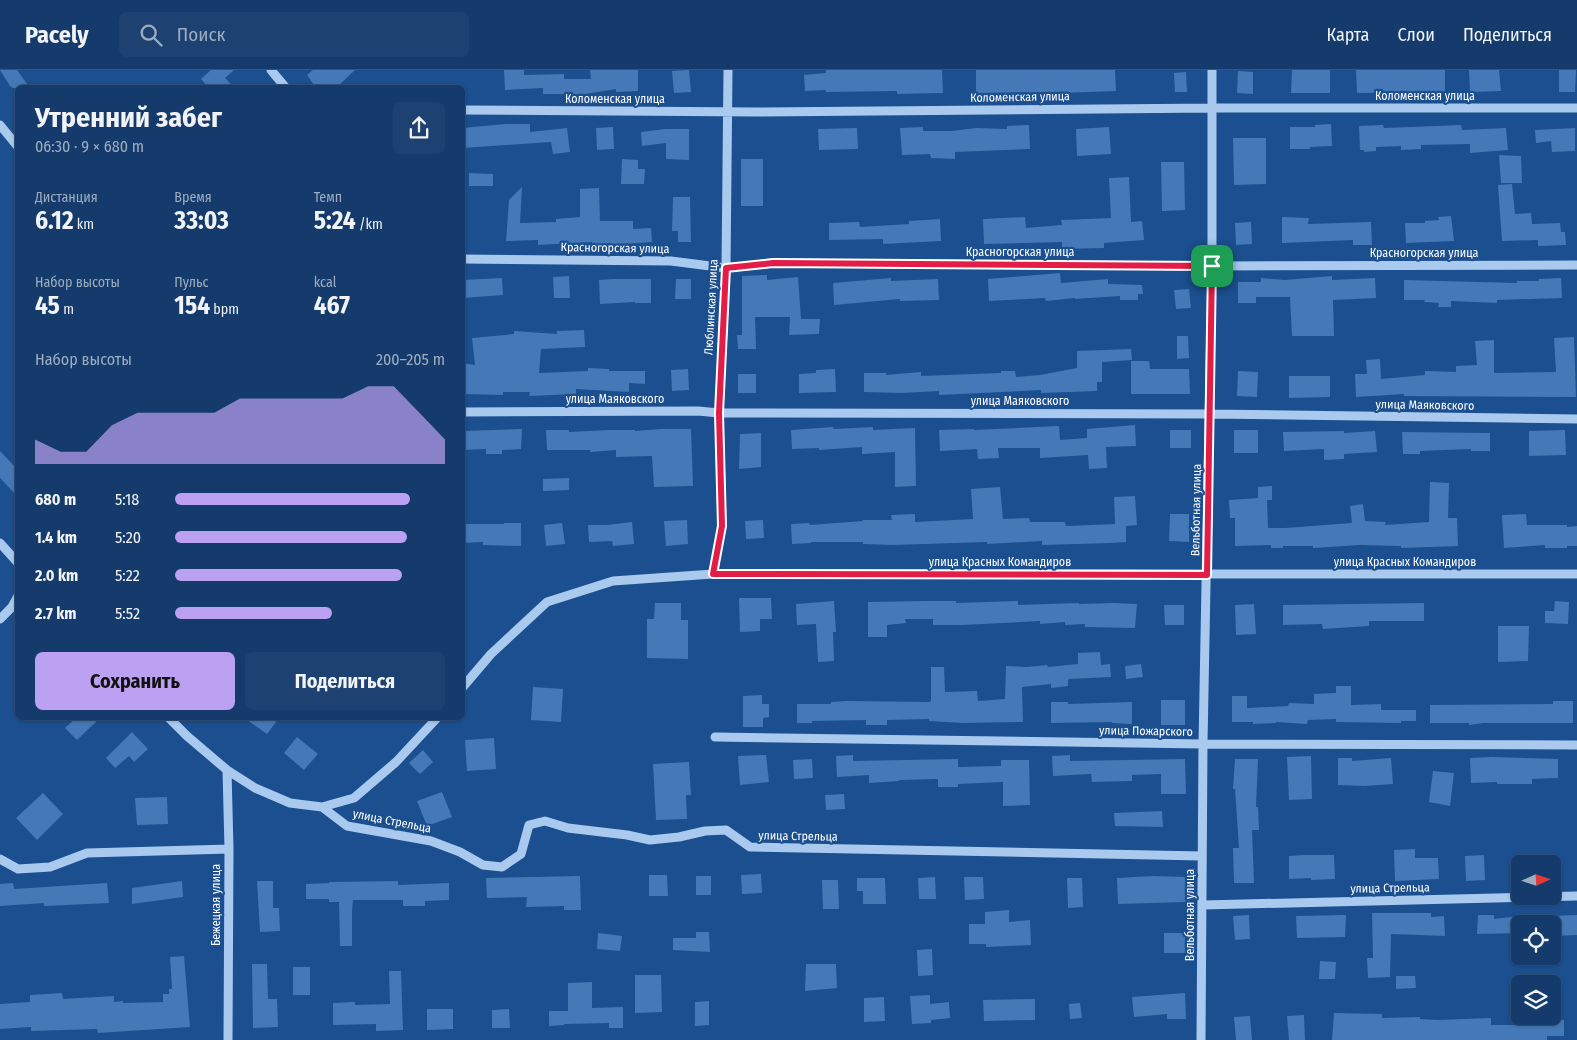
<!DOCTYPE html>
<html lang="ru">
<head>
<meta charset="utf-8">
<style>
  body { margin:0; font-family:"Fira Sans Condensed",sans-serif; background:#1d4271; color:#f1f3f6; height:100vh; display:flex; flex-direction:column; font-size:19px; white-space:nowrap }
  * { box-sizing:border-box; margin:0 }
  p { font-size:16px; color:#9dadc1 }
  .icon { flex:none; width:28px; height:28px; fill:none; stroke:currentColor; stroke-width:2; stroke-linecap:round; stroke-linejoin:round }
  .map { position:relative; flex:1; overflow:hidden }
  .side { position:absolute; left:15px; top:15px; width:450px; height:635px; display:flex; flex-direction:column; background:#143b6b; border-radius:8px; box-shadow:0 1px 4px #0004,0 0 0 1px #33557e }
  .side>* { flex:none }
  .needle { width:32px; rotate:87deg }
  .controls { position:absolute; left:1511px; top:785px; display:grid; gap:10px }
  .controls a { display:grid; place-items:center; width:50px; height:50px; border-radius:8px; background:#143b6b; box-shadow:0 1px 4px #0004,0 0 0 1px #33557e; font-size:25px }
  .pin { position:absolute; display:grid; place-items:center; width:42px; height:42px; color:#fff; margin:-21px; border-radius:10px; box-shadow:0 2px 8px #0006 }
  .round { display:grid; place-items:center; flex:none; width:52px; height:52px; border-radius:8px; background:#1d4271 }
  .overview { display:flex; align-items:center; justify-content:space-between; height:85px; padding:0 20px }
  h1 { font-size:28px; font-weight:700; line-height:38px }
  .metrics { display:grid; grid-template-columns:repeat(3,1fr); gap:8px; height:85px; padding:5px 20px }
  .metrics div { display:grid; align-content:center }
  .metrics b { font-size:25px; font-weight:700 }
  .metrics small { font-size:14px; font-weight:400 }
  .metrics p { font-size:14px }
  .chart { height:140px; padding:10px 20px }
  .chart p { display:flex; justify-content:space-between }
  .chart svg { width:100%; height:90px; margin-top:5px; fill:#bca0f2; opacity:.7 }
  .primary-button { display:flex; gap:10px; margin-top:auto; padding:10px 20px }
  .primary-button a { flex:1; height:58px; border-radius:8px; background:#bca0f2; color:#111; font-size:20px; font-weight:700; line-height:58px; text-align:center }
  .primary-button a+a { background:#1d4271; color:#f1f3f6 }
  ul { padding:0 20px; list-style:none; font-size:16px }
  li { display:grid; grid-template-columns:80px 60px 1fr; align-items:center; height:38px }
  li i { height:12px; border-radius:6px; background:#bca0f2 }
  header { display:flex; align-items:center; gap:30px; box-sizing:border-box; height:70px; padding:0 25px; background:#143b6b; border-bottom:1px solid #33557e }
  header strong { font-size:24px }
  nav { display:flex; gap:28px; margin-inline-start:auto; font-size:18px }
  .search { width:350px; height:45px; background:#1d4271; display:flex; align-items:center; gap:12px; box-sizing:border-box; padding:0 18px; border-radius:8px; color:#9dadc1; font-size:19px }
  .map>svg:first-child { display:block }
  .building { fill:#4478b7 }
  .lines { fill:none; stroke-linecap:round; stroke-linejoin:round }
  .minor { stroke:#a9c9ee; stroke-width:9 }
  .route-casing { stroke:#fff; stroke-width:10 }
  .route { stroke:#e11d48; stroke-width:6 }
  .labels { text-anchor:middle; stroke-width:4.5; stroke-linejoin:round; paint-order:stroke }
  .street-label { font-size:12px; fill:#fff; stroke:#1b4f8f }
</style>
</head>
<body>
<header>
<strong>Pacely</strong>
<div class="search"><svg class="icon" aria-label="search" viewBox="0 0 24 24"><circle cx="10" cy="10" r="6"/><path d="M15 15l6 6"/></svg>Поиск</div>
<nav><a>Карта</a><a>Слои</a><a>Поделиться</a></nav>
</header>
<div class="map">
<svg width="1577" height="970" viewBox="0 0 1577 970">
  <rect width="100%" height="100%" fill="#1b4f8f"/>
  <path class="building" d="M0,0H17L30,18H13L10,16Z
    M211,0H234L225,8L235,18H209L201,9Z
    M313,0H355L336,18H316L307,5Z
    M504,0H524V5L564,4V9H591L590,0H638V21L616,22V19L585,24H543V18L505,20Z
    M689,0L691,22L674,23L672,1Z
    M826,0H942L943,23L897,24V21L826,22V20L805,21L804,5L826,3Z
    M976,0H1115L1116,21L1060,23L1059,22L976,23Z
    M1292,0H1330V23H1291Z
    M1356,0H1445V22L1357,23Z
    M1469,0H1499L1501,21L1470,22Z
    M1559,0H1576L1575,22H1559Z
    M1238,1L1253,2V24L1237,23Z
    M1186,2L1187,22H1175L1174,3Z
    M506,54H530V62L567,58L570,82L553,84L551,72L462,78V58Z
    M1331,54L1332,76L1310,77V79H1290V57H1315V55Z
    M1029,55L1030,79L955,82V89L931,88L930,84L902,85L900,58L923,57V61H951L976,58L1007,59V56Z
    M1383,55L1384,58L1461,55L1462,60L1506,58L1508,80L1470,83V74L1421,75V79L1401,80V76L1376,77V81L1364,82V80H1360L1359,56Z
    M613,57L614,79L597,80L596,58Z
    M1109,57L1111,84L1077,86L1076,59Z
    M857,58L858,79L819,80L818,59Z
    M1575,58V81L1552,82L1551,71L1536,73L1535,60Z
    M665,59H689V90L666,89V73L642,76L641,62Z
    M1233,68H1266V114L1234,115Z
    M1499,85L1521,86L1522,113H1501Z
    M622,89L638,90V99H645L644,114H621Z
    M741,89H763V136H741Z
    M1161,92H1184L1185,140L1162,141Z
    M469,103L493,104V116H469Z
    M1129,107L1131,152L1142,151L1144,170L1104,173V178L1062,179V172L984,174L983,149L1025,147L1026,158L1062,155L1061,150L1111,148L1109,108Z
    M1512,114L1515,144L1531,143L1532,154L1560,153L1561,162H1565L1566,175L1538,176V170L1502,171L1498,115Z
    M522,117L520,153L556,152V149L580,147V119L599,118L600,151H633V159L651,158L652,172L592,176V172L538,175V170L506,171L509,130Z
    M673,127H690L691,172H678V161H672Z
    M1451,146L1454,171L1406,173L1405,153H1425V151L1439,150L1438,147Z
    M1282,147L1309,148L1308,154L1371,152L1372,175H1353V170L1282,173Z
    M940,149L941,171L883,174V169L829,170V153L859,152L860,157L909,154V151Z
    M1251,152L1252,174L1236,175L1235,153Z
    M1060,203L1061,213L1108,209V214L1142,215L1143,224H1138V230H1120V226L1075,229V228L1046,231L1045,228L989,231L988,209Z
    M767,205V210L798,207L801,249H820L819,264L789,265L790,247H755L756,279H738L737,265H742V206Z
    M569,206L570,228H554L553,207Z
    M1332,206V210L1375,208L1376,228L1333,230L1334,266H1292L1290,227H1256V233H1238V212H1261V208L1285,210Z
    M502,208L503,225L462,228V210Z
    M891,208V211L938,209L939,230L900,231V229L834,235L833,213Z
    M1561,208L1562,228L1497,230V233L1451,231V237H1438L1439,233L1424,232L1425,230H1404V210L1517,213V211H1539V209Z
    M613,209H651V233H635V232L600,234L599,210Z
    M676,209H691V229H675Z
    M1189,219L1191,238L1176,239L1174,220Z
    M584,260L585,277L541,279L539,303L588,301V298L609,299V301H645V314L629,313V322L576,319V324L529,326L530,322H503V325L462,324V293L475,295L472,268L514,264V261L557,264V261Z
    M1177,266H1188L1189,288L1177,289Z
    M1574,267L1576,327L1404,326V324L1356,327L1355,304H1367L1366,290L1380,289L1381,309L1425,305V301L1456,302V296L1477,295L1475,271L1494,270V303L1556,302L1554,268Z
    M1131,279L1132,290L1102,292V312H1097V321L1041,323V320L939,325V321L902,323L864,322V303H886V305L921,302V306L1001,303V301H1015L1016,307L1040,305L1077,298V281Z
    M1131,291H1149L1150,299H1189L1190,324H1131Z
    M688,299L689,320L672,321L671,300Z
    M835,299L836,322L799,323V304L816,303V300Z
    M1238,301L1258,302L1257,327L1237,326Z
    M738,304H756V323H738Z
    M1289,306H1330V327L1289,328Z
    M1135,355L1136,376L1106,377L1107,398L1089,399L1088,385L1040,388V378H998L999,388L978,389L977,379L940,381L939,360L974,359V360L1059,356L1060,370L1087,368V359Z
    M833,357L834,359L873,357V360L915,358L916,416L895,417V382L862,384V377L819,380V378L792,379L791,360Z
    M522,359L521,379L502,380V384H486V379L462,380V361Z
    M661,359H691L693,416L654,417L652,386L616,387V380L590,382V380H547L546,360H569V362L609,360H635V361Z
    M1170,360H1191V378H1170Z
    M1234,360H1258V383H1234Z
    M1565,360L1566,385L1529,386V361Z
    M1344,361V363L1375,361L1377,382L1344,384V389L1324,390V379L1284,381L1283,362Z
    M1402,362L1490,363V381H1471V379L1420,381V384H1403Z
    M761,363V397L739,399L740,364Z
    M0,381L18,400V427L0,408Z
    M569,408V420L543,421V409Z
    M1430,412L1449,413L1448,448H1457L1458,476L1401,478V476L1359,475L1313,478V476H1283V478H1271V475L1235,476V448H1230L1229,430L1258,428V417L1272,416V430H1267L1268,458H1285L1352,453L1350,436L1363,434L1365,451L1386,452L1385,455L1429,452Z
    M1000,417L1003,449L1029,448L1030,452H1065L1066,456L1115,454L1114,427L1135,426L1137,455L1126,456V472L1111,473L1042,475V471L987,474V472L893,475L863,474V472H811V473L792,474L791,454L809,453L810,455L863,451L862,450H892L891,445L915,444V452L973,449L971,419Z
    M1170,444H1189V472L1169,471Z
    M1526,444L1527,455H1567V457L1577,456V476H1567V478H1545V475L1504,478L1502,445Z
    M687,450L688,474L666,476L664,451Z
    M763,450L764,468L746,469L745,451Z
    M632,452L634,474L613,476L612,471L589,472L588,455H607Z
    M504,453H521V476L483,475V472L462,473V454H504Z
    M562,453L565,474L546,476L544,455Z
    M739,528H771L772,549H760V561L740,562Z
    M834,531L836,562H833L834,591L818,592L816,554L797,555L796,534Z
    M925,531H956V533L1018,531V535L1079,533V534L1114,533L1137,534L1135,558L1085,557V554L1065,555V552L1040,554V551L962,555H933V549H905L906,553L887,555V567H868V532Z
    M1555,531L1569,532L1568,554L1545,553V541H1554Z
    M655,533H681V550H688V589L647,588V549H654Z
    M1424,533V551H1369V556L1323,559L1322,554L1283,555V535Z
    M1254,534L1256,564L1236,565L1235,535Z
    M1164,535H1184V555H1165Z
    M1498,556H1529L1528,591L1498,592Z
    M1100,582L1101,595L1110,594L1111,607L1069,609L1068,610V616L1051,618V614L1022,617L1023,652L963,653L929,651V649L887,650V655H866V650L812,651V653H797V634H831V632L847,631L930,632L931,630V597H944L945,622L977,621L978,631L1005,629L1006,596L1027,597L1047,595L1048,597L1078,594V583Z
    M1141,594L1143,607L1126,609L1125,596Z
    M1336,616H1351V635L1381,634V640H1416V651H1401V653L1336,652V649L1308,650L1307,654L1276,652V653L1253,654V652H1232V626H1247V638L1288,636L1289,633L1314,634V624L1336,623Z
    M533,617L563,619L561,652L531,650Z
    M762,625V634H769V647L763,648V657H743V626Z
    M1161,630H1185V655H1161Z
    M1553,631H1573V653H1484L1469,655V653H1430V635L1553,634Z
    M1051,632H1068V634L1132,632V654L1112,653V652L1051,653Z
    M76,648H100L77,670L65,658Z
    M244,648H279L267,664Z
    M132,662L148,679L134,692L129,686L115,698L106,688Z
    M297,667L318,684L304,700L284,683Z
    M494,668L496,699L467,701L465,670Z
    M423,680L433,692L420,704L409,693Z
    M766,685L769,712L740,715L738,686Z
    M853,685V691L958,689V697L1001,696V690H1029L1030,735L1003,736V712L958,714V717H938V709L899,710V711L869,713V705L837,707L836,686Z
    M1070,685V691L1185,689L1186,724H1161V704L1132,705V711L1092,712L1091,704L1053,706L1052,686Z
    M1311,686L1312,729L1289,730L1287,687Z
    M1492,687L1558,689V708L1532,709V714H1497V712L1471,713L1470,688Z
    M1338,688H1352V691L1391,688L1393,714L1365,716L1338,715Z
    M812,689L813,708L794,709L793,690Z
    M1235,689H1258L1256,737H1258L1259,760H1252L1254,813H1234L1233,778H1239L1235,719H1233Z
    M689,692L691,725H686L687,749L656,750L653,694Z
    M1433,701L1454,703L1450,736L1429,732Z
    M442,722L452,747L427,756L417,731Z
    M43,723L63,744L37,770L16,748Z
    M844,724L845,739L826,740L825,725Z
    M167,727L168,754L137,755L135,728Z
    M1162,741L1163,757L1115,756L1114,743Z
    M1415,779V788H1438L1439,809L1395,811L1394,780Z
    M1303,785H1334L1335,809L1311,810V808L1289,809V786Z
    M1484,785L1485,810L1466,811L1465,786Z
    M761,804L762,823L742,824L741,805Z
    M649,805H667L668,826H649Z
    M580,806L581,840H564V836L526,837L527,827L487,828L486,808Z
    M696,806H711V825H696Z
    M1153,806L1186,807V832L1118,834L1117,808Z
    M935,807L936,829H919L918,808Z
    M964,807H983L984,829L965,830Z
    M857,808H885L886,834H863V821H857Z
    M1067,808H1082L1083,837L1068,838Z
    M822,810H838L839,839H823Z
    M182,811L183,827L132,834V818Z
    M257,811H273V838H279L280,861L260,862Z
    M398,811V815L449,813V830L425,831V836H403V830H353L352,842V876H340L339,832H329V829H306V814L329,813V812Z
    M13,813L14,819L107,813L109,833L44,836V833L0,836V814Z
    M1009,840V852L1030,850L1031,875L986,877V874H969V854H985V842Z
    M1372,843H1431V847L1444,846L1445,866L1391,864L1390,907L1368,908L1367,888H1373Z
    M1249,845L1250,869L1235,870L1233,846Z
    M1346,845L1345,867L1297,868L1296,846Z
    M1478,845H1494V849L1520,846V863L1477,864Z
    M1577,845V865L1552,866V846Z
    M696,862H709L710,882L673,880V868H696Z
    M598,863L622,866L620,881L597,879Z
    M1164,863H1185V883H1164Z
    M932,879L933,905L918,906L917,880Z
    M184,886L190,957L98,963L97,959L31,961V957L0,959V934L30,932V925L62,923L63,929L114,926V932L123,931V933L163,932V924H169V919H172L170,887Z
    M1320,891L1336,892L1335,909H1319Z
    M252,894H267L268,929H277L278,957L253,958Z
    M806,894H836L837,918L805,921Z
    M293,897H310V925H293Z
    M389,901H401L403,960L376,961V954L333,955V933L355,932V935L390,934Z
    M635,905H661L662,942L635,943Z
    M1396,906H1415L1416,918L1396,919Z
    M592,912V938L623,937V958H609V953L564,954V955L549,956V941H568V913Z
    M1185,923L1186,949H1167V944L1134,947L1132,927Z
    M930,925V934L949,932L950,948L931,950V953L912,954L910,926Z
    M884,927L885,951L864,952V928Z
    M1035,929V950L984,951L983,930Z
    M709,931V955L695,956V932Z
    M1080,933L1082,948L1070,949L1069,934Z
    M427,939H453V959L427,960Z
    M509,939L510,958H492V940Z
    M1334,943L1382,944V948L1420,947V949L1437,950L1491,948V955H1518L1517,946H1535V949L1564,950V966H1547V970H1332Z
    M1304,945L1305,970H1289L1287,946Z
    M1250,946L1252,970H1236L1234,947Z"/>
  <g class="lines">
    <path class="minor" d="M271,0L286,18
      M462,40L757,42L1213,38H1577
      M0,55L18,77
      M462,189L671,191L726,198L773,193L1212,196L1577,195
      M462,342L698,341L719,343L1210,344L1577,349
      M0,473L18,493
      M713,504L722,456L719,343L726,198L728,0
      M0,549L12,537L18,526
      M462,618L491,584L547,532L613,511L713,504H1577
      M169,648L187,666L227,700L255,718L290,733L322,737L354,728L396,692L437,648
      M715,667L1203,674L1577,675
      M227,700L229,779L228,970
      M322,737L347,756L431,771L460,782L483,795L502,797L521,784L529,755L545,751L568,758L627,765L650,770L679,767L705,761L726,760L750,777L1202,786
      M0,789L18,799L50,797L87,783L229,779
      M1203,835L1577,826
      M1201,970L1203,674L1212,196V0"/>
  </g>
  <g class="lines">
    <defs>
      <path id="route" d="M773,193L1212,196L1207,505L713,504L722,456L719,343L726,198Z"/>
    </defs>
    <use href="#route" class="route-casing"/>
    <use href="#route" class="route"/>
  </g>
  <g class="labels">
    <g class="street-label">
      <text x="1425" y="30">Коломенская улица</text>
      <text transform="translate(1020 27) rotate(-1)" y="4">Коломенская улица</text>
      <text x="615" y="33">Коломенская улица</text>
      <text transform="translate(615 178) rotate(1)" y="4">Красногорская улица</text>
      <text x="1020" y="186">Красногорская улица</text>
      <text x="1424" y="187">Красногорская улица</text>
      <text transform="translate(711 237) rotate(-87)" y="4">Люблинская улица</text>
      <text x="615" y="333">улица Маяковского</text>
      <text x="1020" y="335">улица Маяковского</text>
      <text transform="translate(1425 335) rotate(1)" y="4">улица Маяковского</text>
      <text transform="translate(1196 440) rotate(-89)" y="4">Вельботная улица</text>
      <text x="1000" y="496">улица Красных Командиров</text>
      <text x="1405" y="496">улица Красных Командиров</text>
      <text transform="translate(1146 661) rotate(1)" y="4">улица Пожарского</text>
      <text transform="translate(392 751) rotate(11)" y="4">улица Стрельца</text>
      <text transform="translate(798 766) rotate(1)" y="4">улица Стрельца</text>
      <text transform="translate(1390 818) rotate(-1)" y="4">улица Стрельца</text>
      <text transform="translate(216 835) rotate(-90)" y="4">Бежецкая улица</text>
      <text transform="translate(1190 845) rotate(-90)" y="4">Вельботная улица</text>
    </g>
  </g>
</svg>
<div class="controls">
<a><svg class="needle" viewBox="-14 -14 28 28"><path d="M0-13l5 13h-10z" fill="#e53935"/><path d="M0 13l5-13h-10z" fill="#9dadc1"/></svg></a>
<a><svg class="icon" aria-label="locate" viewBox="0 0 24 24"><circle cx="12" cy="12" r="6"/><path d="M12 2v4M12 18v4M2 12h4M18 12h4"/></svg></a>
<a><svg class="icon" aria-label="layers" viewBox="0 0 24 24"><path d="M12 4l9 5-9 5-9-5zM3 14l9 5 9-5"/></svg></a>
</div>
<div class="pin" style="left:1212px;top:196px;background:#1e9e55"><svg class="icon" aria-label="arrive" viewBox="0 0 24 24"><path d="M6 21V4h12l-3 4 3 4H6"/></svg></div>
<section class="side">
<div class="overview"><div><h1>Утренний забег</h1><p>06:30 · 9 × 680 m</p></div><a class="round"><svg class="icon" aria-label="share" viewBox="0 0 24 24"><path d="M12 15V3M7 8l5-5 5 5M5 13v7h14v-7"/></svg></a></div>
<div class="metrics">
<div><p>Дистанция</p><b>6.12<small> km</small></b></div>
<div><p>Время</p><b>33:03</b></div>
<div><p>Темп</p><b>5:24<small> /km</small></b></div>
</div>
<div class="metrics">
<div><p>Набор высоты</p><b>45<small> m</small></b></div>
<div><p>Пульс</p><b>154<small> bpm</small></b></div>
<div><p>kcal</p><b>467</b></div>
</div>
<div class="chart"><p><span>Набор высоты</span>200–205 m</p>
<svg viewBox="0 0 160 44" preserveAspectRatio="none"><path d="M0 44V32L10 38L20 38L30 25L40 19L50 19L60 19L70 19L80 12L90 12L100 12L110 12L120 12L130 6L140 6L150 19L160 32V44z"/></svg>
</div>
<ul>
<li><b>680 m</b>5:18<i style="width:87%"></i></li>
<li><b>1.4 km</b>5:20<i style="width:86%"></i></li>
<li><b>2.0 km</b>5:22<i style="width:84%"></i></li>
<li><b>2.7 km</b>5:52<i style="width:58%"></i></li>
</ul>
<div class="primary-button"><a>Сохранить</a><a>Поделиться</a></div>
</section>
</div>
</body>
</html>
